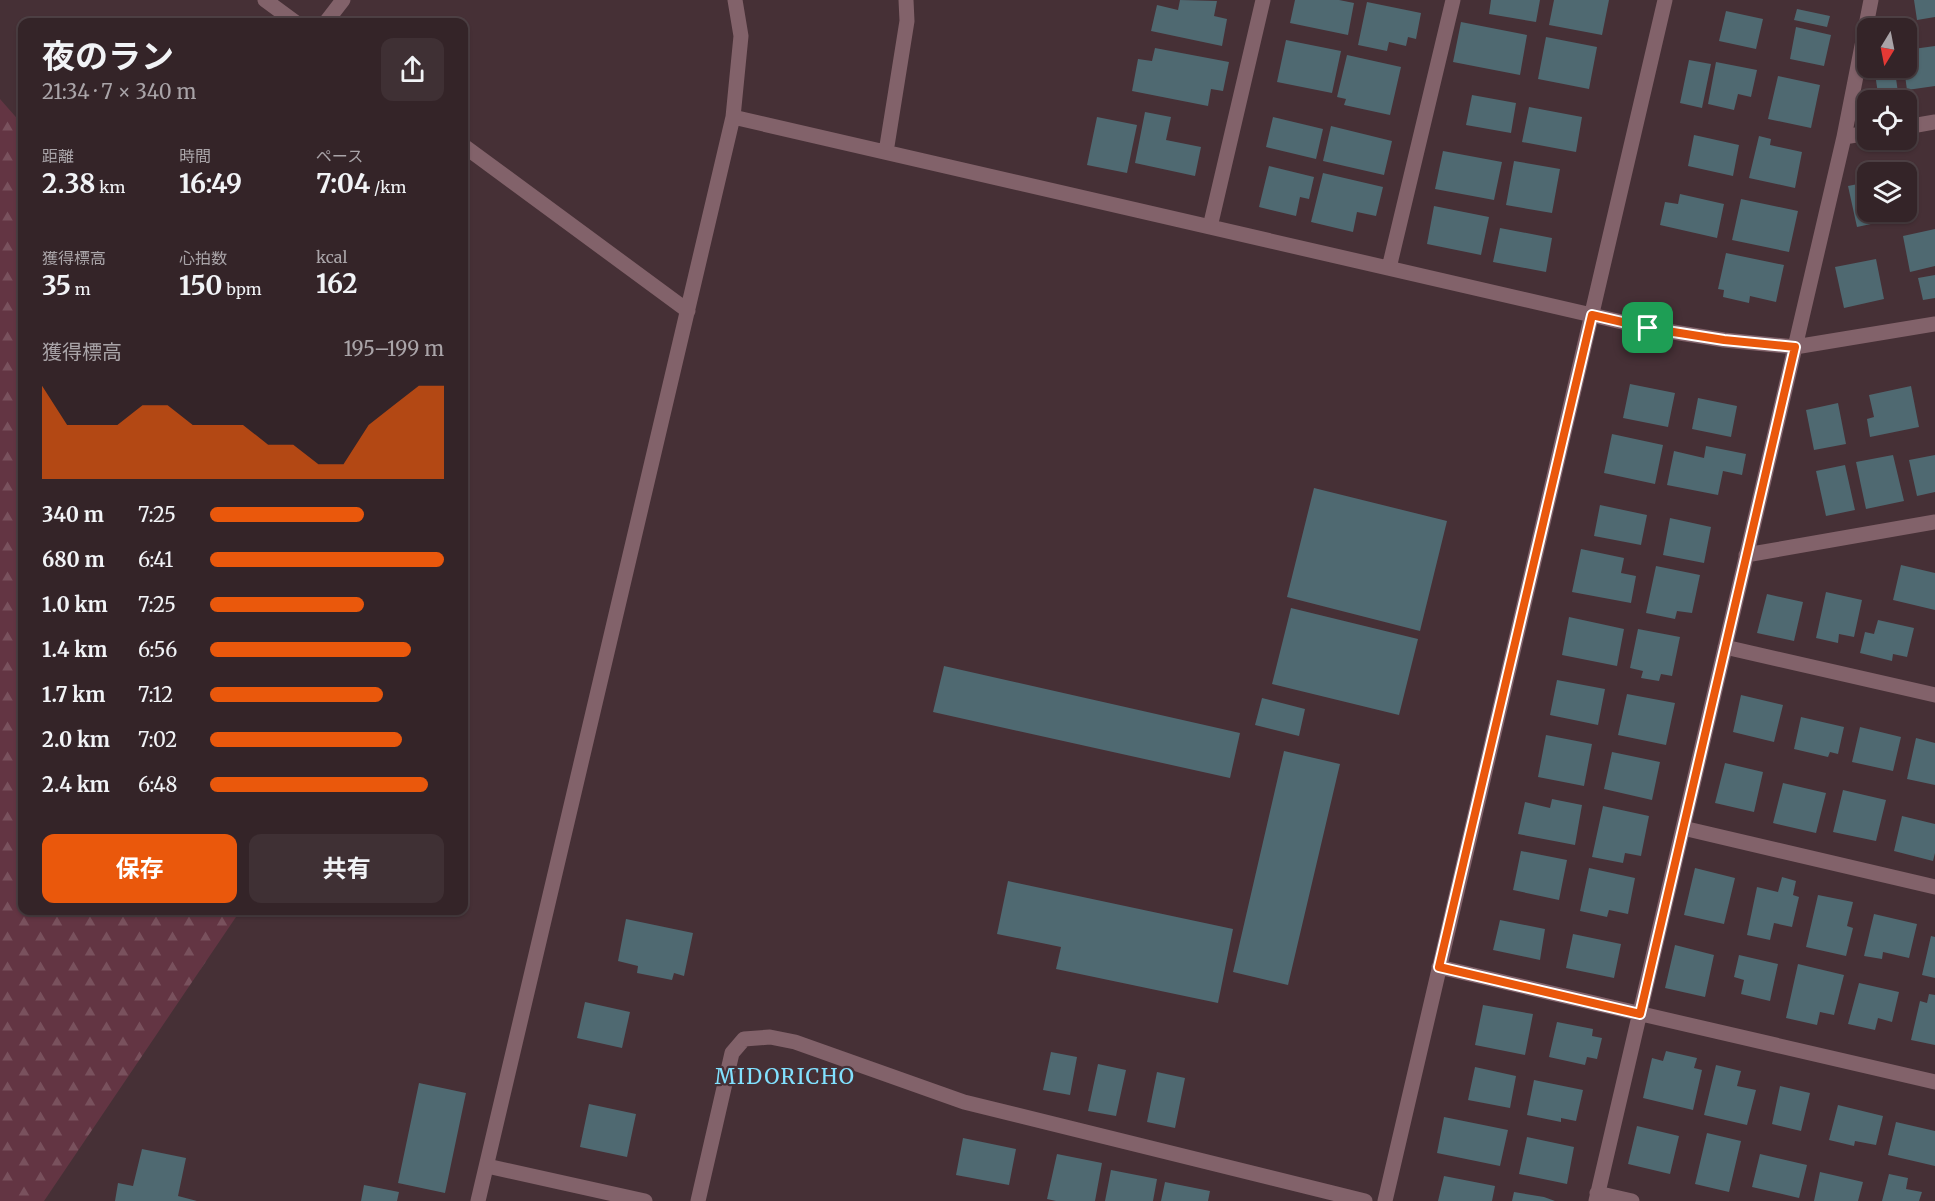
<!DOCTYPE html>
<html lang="ja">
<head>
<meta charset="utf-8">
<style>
  body { margin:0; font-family:Merriweather,"Noto Sans JP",serif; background:#3f3034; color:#f1f3f6; height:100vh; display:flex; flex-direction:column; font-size:22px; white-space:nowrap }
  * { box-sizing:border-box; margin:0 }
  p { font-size:20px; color:#a9a4a8 }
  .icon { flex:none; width:33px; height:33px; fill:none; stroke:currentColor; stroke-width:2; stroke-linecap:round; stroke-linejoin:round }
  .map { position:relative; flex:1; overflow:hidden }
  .drawer { position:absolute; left:18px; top:18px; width:450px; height:897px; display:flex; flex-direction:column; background:#342428; border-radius:12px; box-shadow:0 2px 4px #0004,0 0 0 2px #4e4145 }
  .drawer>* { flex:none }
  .needle { width:39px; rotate:190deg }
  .controls { position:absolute; left:1857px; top:18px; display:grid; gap:12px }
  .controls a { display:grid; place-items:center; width:60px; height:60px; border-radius:12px; background:#342428; box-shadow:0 2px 4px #0004,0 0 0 2px #4e4145; font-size:30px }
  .pin { position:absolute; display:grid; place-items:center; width:51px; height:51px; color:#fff; margin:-26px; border-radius:12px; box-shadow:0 3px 9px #0006 }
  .round { display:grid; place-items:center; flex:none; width:63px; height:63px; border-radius:12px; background:#3f3034 }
  .summary { display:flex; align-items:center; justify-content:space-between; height:102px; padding:0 24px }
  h1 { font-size:33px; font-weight:700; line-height:45px }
  .stats { display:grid; grid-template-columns:repeat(3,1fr); gap:9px; height:102px; padding:6px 24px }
  .stats div { display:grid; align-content:center }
  .stats b { font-size:26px; font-weight:700 }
  .stats small { font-size:16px; font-weight:400 }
  .stats p { font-size:16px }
  .chart { height:168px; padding:12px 24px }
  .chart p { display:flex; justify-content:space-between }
  .chart svg { width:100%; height:108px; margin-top:6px; fill:#ea580c; opacity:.7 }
  .primary-button { display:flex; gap:12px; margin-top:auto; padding:12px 24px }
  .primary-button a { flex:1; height:69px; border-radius:12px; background:#ea580c; color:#fff; font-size:24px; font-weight:700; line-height:69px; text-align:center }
  .primary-button a+a { background:#3f3034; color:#f1f3f6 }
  ul { padding:0 24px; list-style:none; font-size:20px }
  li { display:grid; grid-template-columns:96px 72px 1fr; align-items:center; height:45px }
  li i { height:15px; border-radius:8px; background:#ea580c }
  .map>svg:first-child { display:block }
  .forest { fill:url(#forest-firs) }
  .building { fill:#4f6971 }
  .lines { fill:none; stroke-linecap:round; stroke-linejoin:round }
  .minor { stroke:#82626a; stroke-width:15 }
  .route-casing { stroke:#fff; stroke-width:12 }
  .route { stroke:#ea580c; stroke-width:8 }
  .labels { text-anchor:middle; stroke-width:4.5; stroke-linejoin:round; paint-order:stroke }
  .quarter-label { font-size:21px; letter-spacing:1.5px; fill:#81e1ff; stroke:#463036 }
</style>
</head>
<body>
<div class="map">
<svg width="1935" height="1201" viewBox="0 0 1935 1201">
  <defs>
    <pattern id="forest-firs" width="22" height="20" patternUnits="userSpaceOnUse" patternTransform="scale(1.5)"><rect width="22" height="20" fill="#633543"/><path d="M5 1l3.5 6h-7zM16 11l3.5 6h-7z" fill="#79515d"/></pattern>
  </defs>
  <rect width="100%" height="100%" fill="#463036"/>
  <path class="forest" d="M0,99L22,124V910L240,911L44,1201H0Z"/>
  <path class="building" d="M1180,0L1217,1L1214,16L1227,19L1222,46L1151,31L1157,5L1178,10Z
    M1295,0H1339L1354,3L1348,35L1290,23Z
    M1491,0H1540L1536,22L1489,14Z
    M1554,0H1609L1602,35L1549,25Z
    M1914,0H1935V17L1917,20Z
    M1367,2L1421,13L1416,39L1408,37L1406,46L1389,42L1387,51L1358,45Z
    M1797,9L1830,16L1827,27L1794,20Z
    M1726,11L1763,19L1756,49L1719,41Z
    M1461,22L1527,35L1520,75L1453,62Z
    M1796,27L1831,35L1824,66L1790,59Z
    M1546,37L1597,47L1589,89L1538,79Z
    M1286,40L1341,51L1332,93L1277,82Z
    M1935,46V86L1907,90L1904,68H1906V50Z
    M1155,48L1229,62L1223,91L1211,89L1208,106L1132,91L1138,59L1152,61Z
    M1347,55L1401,67L1390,115L1344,105L1346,99L1337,97Z
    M1689,60L1711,64L1702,108L1680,103Z
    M1716,62L1757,70L1751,97L1738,94L1734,110L1708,104Z
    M1895,71L1899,100H1879L1875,74Z
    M1778,76L1820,85L1811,128L1768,119Z
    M1472,95L1516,103L1511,133L1466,125Z
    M1529,107L1582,117L1576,152L1522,142Z
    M1145,112L1171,117L1166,140L1201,147L1195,176L1135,163Z
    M1097,117L1137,125L1127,173L1087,165Z
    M1273,117L1323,129L1316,159L1266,147Z
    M1331,126L1392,141L1384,175L1323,161Z
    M1694,135L1739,145L1733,176L1688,166Z
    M1759,136L1771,139L1770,145L1802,152L1795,188L1749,178Z
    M1443,151L1502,162L1494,200L1435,189Z
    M1514,161L1560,169L1552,213L1506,205Z
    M1269,166L1314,177L1309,199L1300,197L1296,216L1259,207Z
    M1323,173L1383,187L1376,216L1357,212L1353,232L1311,222Z
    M1868,182V212H1908V216L1857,227L1848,186Z
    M1680,194L1724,204L1717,238L1660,225L1665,202L1678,204Z
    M1741,199L1798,211L1789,252L1732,240Z
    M1434,206L1489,217L1481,255L1427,244Z
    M1500,228L1552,238L1546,272L1493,262Z
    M1935,229V266L1910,272L1903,236Z
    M1726,253L1784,265L1776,302L1750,296L1749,303L1723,297L1724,290L1718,289Z
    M1876,259L1884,299L1844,308L1835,267Z
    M1935,275V298L1923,300L1918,278Z
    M1630,384L1675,393L1668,427L1623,418Z
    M1911,386L1919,427L1870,437L1867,419L1874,417L1869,395Z
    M1698,398L1737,406L1731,437L1692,429Z
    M1838,403L1846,444L1814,450L1806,410Z
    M1612,434L1663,445L1655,484L1604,473Z
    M1706,446L1746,454L1742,475L1723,471L1718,495L1667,485L1674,451L1704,458Z
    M1893,455L1904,501L1866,509L1856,462Z
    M1935,455V492L1917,496L1909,460Z
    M1845,465L1855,510L1826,516L1816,471Z
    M1314,488L1447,521L1420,631L1287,597Z
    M1600,505L1647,515L1641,545L1594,536Z
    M1670,518L1711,527L1704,563L1663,555Z
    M1581,549L1624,558L1621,573L1636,576L1631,603L1572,592Z
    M1901,565L1935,573V610L1893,600Z
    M1656,566L1700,575L1692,613L1677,611L1675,619L1646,613Z
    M1826,592L1862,600L1854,637L1839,634L1838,643L1816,638Z
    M1767,594L1803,602L1794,641L1757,633Z
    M1291,608L1418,639L1399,715L1272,684Z
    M1569,617L1624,629L1617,666L1562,655Z
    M1878,620L1914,628L1907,657L1893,654L1892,661L1860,653L1865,632L1874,634Z
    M1638,629L1680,637L1672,676L1661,674L1659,681L1641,678L1643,671L1630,668Z
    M944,666L1240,733L1230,778L933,712Z
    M1557,680L1605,689L1598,725L1550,715Z
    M1627,694L1675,703L1666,745L1618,735Z
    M1741,695L1783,705L1774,742L1733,732Z
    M1262,698L1305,709L1299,736L1255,725Z
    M1801,717L1844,727L1838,754L1830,752L1828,757L1794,749Z
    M1860,727L1901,737L1893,771L1852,762Z
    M1546,735L1592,744L1584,786L1538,777Z
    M1916,738L1935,743V785L1907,779Z
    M1284,751L1340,764L1288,985L1233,972Z
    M1612,752L1660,762L1652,800L1604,789Z
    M1725,763L1763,772L1754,812L1715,803Z
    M1783,783L1826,793L1816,833L1773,823Z
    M1843,790L1886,800L1876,841L1833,832Z
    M1552,799L1582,805L1575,845L1518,834L1525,802L1550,808Z
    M1603,806L1649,816L1641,856L1625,853L1623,863L1592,857Z
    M1902,816L1935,824V853L1933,861L1894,851Z
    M1521,851L1567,860L1559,900L1513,890Z
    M1589,868L1635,878L1628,914L1609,910L1607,917L1580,911Z
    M1695,868L1735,878L1724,924L1684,915Z
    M1782,877L1796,881L1793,895L1799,897L1792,927L1774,923L1770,940L1747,935L1757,887L1778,892Z
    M1008,881L1233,929L1218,1003L1056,969L1061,947L997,934Z
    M1818,895L1853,902L1847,926L1853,928L1846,956L1806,947Z
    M1874,914L1917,924L1909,958L1883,952L1882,959L1864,956Z
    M626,919L693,933L684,976L674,973L672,980L637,973L638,966L618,961Z
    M1500,920L1545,929L1540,960L1493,950Z
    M1573,934L1621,944L1614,978L1566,968Z
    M1931,936L1935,937V978L1922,975Z
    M1675,945L1714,955L1705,997L1665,988Z
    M1739,955L1778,964L1770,1001L1741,994L1744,980L1734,977Z
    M1798,964L1844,975L1834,1015L1820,1012L1817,1025L1786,1018Z
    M1859,983L1899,992L1892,1022L1878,1018L1875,1030L1848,1024Z
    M1929,994L1935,995V1045L1911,1040L1920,1001L1927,1003Z
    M585,1002L630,1012L622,1048L577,1038Z
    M1483,1005L1533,1014L1525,1055L1475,1045Z
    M1557,1022L1593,1029L1592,1036L1602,1038L1597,1059L1587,1057L1585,1065L1549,1057Z
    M1666,1051L1697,1058L1694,1068L1702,1070L1693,1110L1643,1098L1652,1058L1663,1061Z
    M1051,1052L1077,1057L1070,1095L1043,1090Z
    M1098,1064L1126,1070L1116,1116L1088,1111Z
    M1716,1065L1741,1071L1737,1086L1756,1090L1747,1125L1704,1115Z
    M1475,1067L1516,1076L1510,1108L1468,1100Z
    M1157,1072L1185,1078L1175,1128L1147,1122Z
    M1534,1080L1583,1090L1576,1121L1561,1118V1122L1527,1115Z
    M419,1083L466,1093L445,1193L398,1183Z
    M1780,1086L1810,1093L1801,1131L1772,1124Z
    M589,1104L636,1114L627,1157L580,1147Z
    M1838,1105L1883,1116L1876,1145L1855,1141L1854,1146L1829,1140Z
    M1444,1117L1508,1130L1500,1166L1437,1153Z
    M1896,1122L1935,1131V1166L1888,1155Z
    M1637,1126L1679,1136L1670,1174L1628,1164Z
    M1707,1133L1741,1141L1729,1192L1695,1184Z
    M1527,1137L1574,1147L1567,1184L1519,1174Z
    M963,1138L1016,1149L1009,1185L956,1175Z
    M142,1149L186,1158L178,1196L197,1201H115L118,1183L133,1186Z
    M1057,1154L1102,1163L1095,1201H1056L1047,1199Z
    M1760,1154L1807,1165L1799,1198L1752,1187Z
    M1111,1170L1157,1179L1153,1201H1105Z
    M1820,1172L1863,1182L1858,1201H1814Z
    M1889,1174L1908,1178L1906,1189L1922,1192L1919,1201H1882Z
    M1444,1176L1495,1186L1492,1201H1438Z
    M1165,1182L1210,1191L1208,1201H1161Z
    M364,1185L399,1192L397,1201H361Z
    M1514,1192L1544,1197L1555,1201H1512Z"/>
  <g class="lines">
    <path class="minor" d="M265,0L295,22
      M326,22L343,0
      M733,117L1648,328L1724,340L1795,347L1935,324
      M1906,127L1935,122
      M1844,137L1868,133
      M464,146L688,311
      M886,152L907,21L906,0
      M1210,227L1263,0
      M1389,268L1453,0
      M1746,555L1935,522
      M1725,647L1935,695
      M1683,828L1935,887
      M1439,967L1935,1082
      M487,1166L645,1201
      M1597,1193L1632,1201
      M478,1201L733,117L741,36L735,0
      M698,1201L732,1053L744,1039L770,1037L795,1042L964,1102L1365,1201
      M1385,1201L1665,0
      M1596,1201L1844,137L1871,0"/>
  </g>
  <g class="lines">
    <defs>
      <path id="route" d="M1592,315L1648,328L1724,340L1795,347L1640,1014L1439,967Z"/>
    </defs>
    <use href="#route" class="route-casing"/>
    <use href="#route" class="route"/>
  </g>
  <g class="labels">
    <g class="quarter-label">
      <text x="785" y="1084">MIDORICHO</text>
    </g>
  </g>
</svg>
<div class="controls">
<a><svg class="needle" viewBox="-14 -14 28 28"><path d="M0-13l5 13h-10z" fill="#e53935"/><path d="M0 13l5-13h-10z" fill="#a9a4a8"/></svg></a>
<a><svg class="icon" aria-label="locate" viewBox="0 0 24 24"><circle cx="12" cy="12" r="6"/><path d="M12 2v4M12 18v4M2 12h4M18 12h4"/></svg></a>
<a><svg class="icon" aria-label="layers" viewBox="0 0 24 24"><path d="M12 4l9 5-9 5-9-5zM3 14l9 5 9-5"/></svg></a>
</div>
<div class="pin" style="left:1648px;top:328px;background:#1e9e55"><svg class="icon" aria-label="arrive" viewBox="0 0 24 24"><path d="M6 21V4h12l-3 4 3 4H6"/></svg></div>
<section class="drawer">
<div class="summary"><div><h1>夜のラン</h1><p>21:34 · 7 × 340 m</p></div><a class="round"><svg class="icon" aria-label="share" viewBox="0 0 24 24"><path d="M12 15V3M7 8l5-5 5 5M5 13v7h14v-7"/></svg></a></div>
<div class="stats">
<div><p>距離</p><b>2.38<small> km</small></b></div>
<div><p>時間</p><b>16:49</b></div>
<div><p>ペース</p><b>7:04<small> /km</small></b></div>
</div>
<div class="stats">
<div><p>獲得標高</p><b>35<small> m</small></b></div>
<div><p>心拍数</p><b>150<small> bpm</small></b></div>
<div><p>kcal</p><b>162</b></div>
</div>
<div class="chart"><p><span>獲得標高</span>195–199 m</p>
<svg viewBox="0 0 160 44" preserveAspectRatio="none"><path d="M0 44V6L10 22L20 22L30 22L40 14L50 14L60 22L70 22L80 22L90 30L100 30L110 38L120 38L130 22L140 14L150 6L160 6V44z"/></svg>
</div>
<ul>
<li><b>340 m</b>7:25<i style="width:66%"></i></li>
<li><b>680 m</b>6:41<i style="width:100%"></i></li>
<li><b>1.0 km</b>7:25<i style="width:66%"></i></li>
<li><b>1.4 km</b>6:56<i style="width:86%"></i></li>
<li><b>1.7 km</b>7:12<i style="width:74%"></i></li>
<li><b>2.0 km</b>7:02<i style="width:82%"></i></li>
<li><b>2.4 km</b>6:48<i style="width:93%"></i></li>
</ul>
<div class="primary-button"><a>保存</a><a>共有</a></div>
</section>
</div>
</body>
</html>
